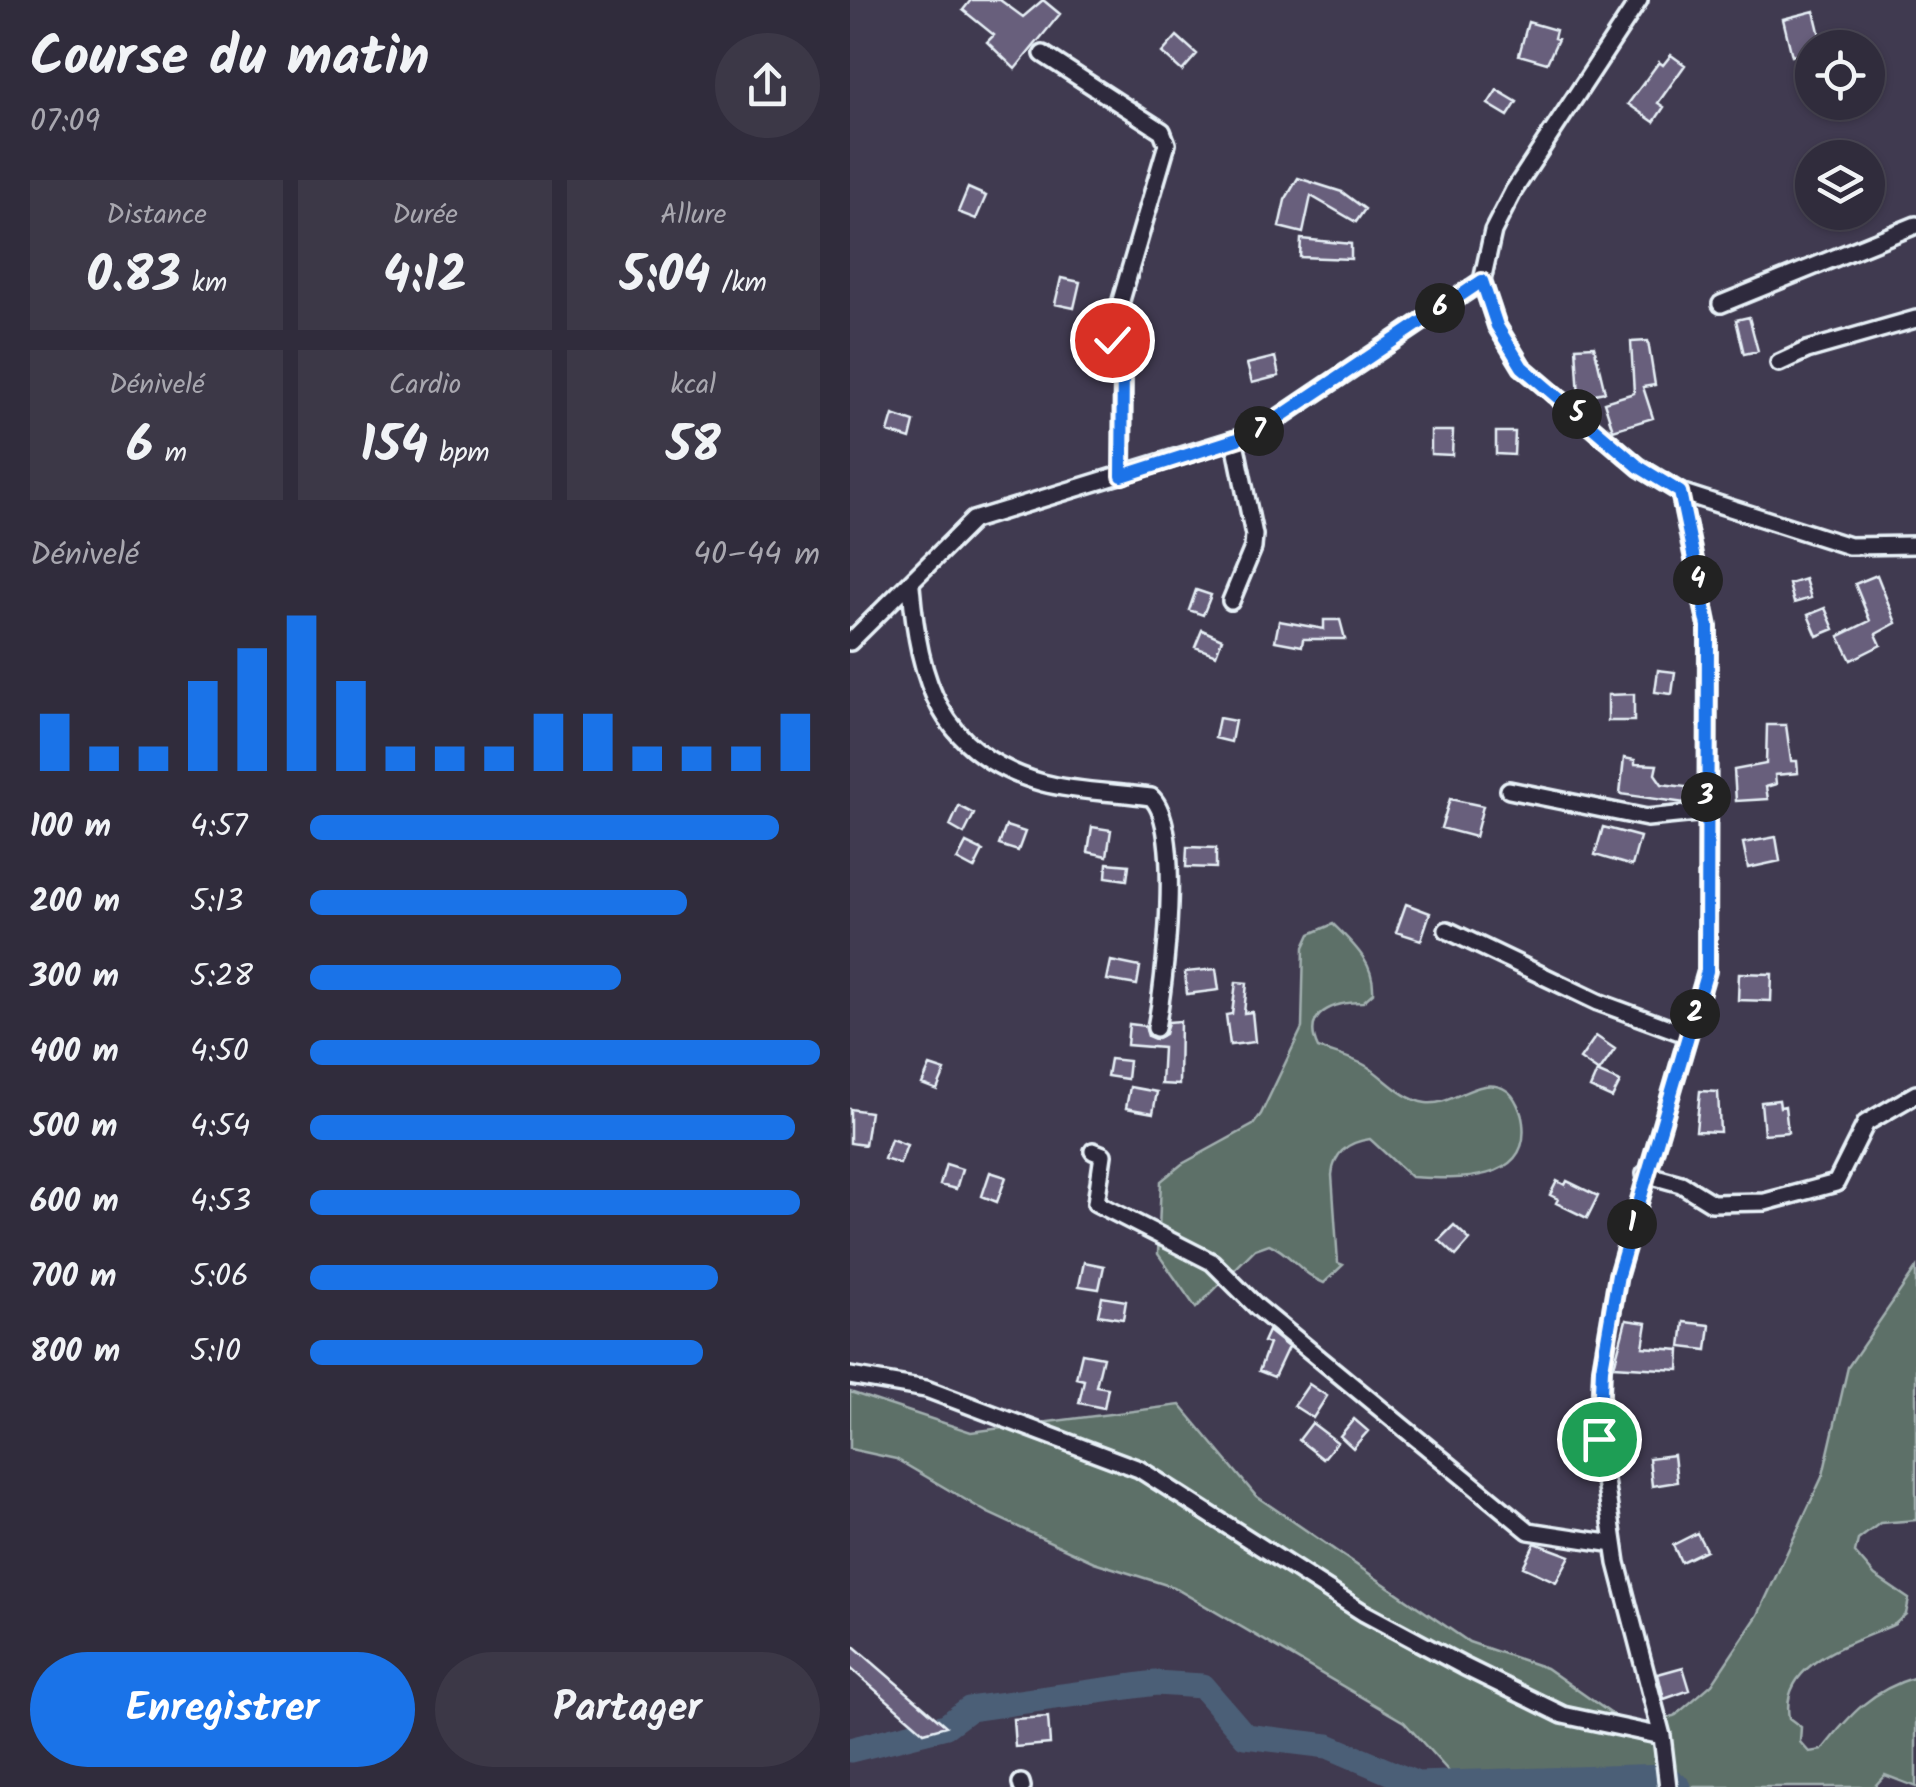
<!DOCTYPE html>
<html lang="fr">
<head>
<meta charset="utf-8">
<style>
  body { margin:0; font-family:Kalam,sans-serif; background:#3c3847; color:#f1f3f6; height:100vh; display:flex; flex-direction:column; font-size:38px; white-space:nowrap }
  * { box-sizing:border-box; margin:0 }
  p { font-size:32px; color:#a8a7af }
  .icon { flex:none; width:55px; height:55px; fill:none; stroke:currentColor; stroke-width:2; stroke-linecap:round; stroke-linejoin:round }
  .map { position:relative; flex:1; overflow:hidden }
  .panel { display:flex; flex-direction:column; background:#302c3c; width:850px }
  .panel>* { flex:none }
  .controls { position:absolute; left:945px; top:30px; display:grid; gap:20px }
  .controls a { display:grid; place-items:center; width:90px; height:90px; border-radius:50%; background:#302c3c; box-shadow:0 2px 8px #0004,0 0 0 2px #4b4856; font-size:50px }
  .pin { position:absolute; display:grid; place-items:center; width:85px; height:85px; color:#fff; margin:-42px; border:5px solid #fff; border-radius:50%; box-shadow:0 2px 10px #0007 }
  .km { position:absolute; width:50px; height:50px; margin:-25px; border-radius:50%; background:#222; color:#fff; font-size:28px; line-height:50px; text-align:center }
  .round { display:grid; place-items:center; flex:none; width:105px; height:105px; border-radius:52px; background:#3c3847 }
  .summary { display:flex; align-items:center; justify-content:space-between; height:170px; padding:0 30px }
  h1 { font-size:55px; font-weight:700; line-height:75px }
  .stats { display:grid; grid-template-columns:repeat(3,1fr); gap:15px; height:170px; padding:10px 30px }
  .stats div { display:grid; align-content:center; border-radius:0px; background:#3c3847; text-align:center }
  .stats b { font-size:50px; font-weight:700 }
  .stats small { font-size:28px; font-weight:400 }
  .stats p { font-size:28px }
  .chart { height:280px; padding:20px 30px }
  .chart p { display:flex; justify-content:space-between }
  .chart svg { width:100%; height:180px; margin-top:10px; stroke:#1a73e8; stroke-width:6 }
  .button { display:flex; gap:20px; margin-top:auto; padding:20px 30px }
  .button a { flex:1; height:115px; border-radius:60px; background:#1a73e8; color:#fff; font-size:40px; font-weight:700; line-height:115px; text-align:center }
  .button a+a { background:#3c3847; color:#f1f3f6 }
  ul { padding:0 30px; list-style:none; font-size:32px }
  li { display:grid; grid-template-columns:160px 120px 1fr; align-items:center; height:75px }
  li i { height:25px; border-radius:12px; background:#1a73e8 }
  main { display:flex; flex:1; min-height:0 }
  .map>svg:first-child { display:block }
  .green { fill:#5d6f67; stroke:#a2b0b0; stroke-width:2.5 }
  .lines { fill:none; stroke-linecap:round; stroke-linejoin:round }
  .river { stroke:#4c5f77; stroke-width:25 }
  .building { fill:#685e7c; stroke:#e8f1f8; stroke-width:2.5 }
  .street-casing { stroke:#e8f1f8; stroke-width:22 }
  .street { stroke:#2f2a3d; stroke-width:15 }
  .route-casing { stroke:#fff; stroke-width:20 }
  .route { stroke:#1a73e8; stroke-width:12 }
</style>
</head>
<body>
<main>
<section class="panel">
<div class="summary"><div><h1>Course du matin</h1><p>07:09</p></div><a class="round"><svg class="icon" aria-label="share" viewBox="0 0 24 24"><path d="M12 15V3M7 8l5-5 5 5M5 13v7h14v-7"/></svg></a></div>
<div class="stats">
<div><p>Distance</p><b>0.83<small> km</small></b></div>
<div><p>Durée</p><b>4:12</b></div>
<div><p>Allure</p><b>5:04<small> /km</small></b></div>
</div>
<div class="stats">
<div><p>Dénivelé</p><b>6<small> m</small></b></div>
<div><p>Cardio</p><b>154<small> bpm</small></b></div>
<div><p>kcal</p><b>58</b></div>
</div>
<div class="chart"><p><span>Dénivelé</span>40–44 m</p>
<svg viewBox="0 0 160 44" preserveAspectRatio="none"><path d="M5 44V30M15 44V38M25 44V38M35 44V22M45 44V14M55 44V6M65 44V22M75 44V38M85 44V38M95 44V38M105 44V30M115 44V30M125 44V38M135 44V38M145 44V38M155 44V30"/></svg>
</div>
<ul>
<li><b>100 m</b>4:57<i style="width:92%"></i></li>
<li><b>200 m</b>5:13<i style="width:74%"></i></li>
<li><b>300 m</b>5:28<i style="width:61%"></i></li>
<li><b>400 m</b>4:50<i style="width:100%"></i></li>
<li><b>500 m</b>4:54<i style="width:95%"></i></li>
<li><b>600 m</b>4:53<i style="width:96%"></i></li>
<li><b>700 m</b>5:06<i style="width:80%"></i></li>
<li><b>800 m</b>5:10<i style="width:77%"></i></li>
</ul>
<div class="button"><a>Enregistrer</a><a>Partager</a></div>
</section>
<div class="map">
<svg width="1066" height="1787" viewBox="0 0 1066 1787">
  <rect width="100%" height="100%" fill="#403a50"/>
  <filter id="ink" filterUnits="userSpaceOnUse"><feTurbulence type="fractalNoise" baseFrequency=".01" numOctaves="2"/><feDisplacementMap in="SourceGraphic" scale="20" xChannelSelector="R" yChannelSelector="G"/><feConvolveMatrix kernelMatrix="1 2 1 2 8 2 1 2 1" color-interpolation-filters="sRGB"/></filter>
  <g filter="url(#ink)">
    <path class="green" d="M483,924C503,944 525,963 523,993L513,1002C484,1002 451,1013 468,1048C484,1054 504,1058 518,1067C536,1079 553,1100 576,1103C603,1107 629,1074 656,1090C665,1095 672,1113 673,1123C681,1186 599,1179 561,1177L520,1139C498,1142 484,1152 482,1175L488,1263L493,1265L474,1283C452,1275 441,1253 419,1244L405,1249L346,1308L308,1254L311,1181L332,1164L403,1125L411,1114L452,1028L454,947L460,934Z
      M1066,1268V1520L1030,1523L1008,1540L1005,1553L1025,1576L1059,1599L1056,1614L1045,1624C1005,1643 929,1661 939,1718L951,1727L950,1742L959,1752L972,1750C1000,1714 1022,1690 1066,1677V1787L1035,1775L1024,1787H613L554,1722L323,1587L244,1562L138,1513L46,1459L0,1449V1392L121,1432L330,1405L406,1496L619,1642L696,1668L786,1731L826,1715L862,1684L908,1615L973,1475L998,1367Z"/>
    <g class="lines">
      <path class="river" d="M0,1750L96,1726L119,1709L306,1683L352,1686L395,1736L478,1746L567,1784L815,1776L829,1787"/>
    </g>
    <path class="building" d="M121,0H150L173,17L193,0L210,14L165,69L137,42L144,35L113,10Z
      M964,11L973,48L942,56L933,19Z
      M678,22L706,30L704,38L708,39L697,63L669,55Z
      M327,36L347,54L332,71L312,53Z
      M821,55L835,65L808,103L814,107L804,122L778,104L809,62L813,65Z
      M647,90L667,102L658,116L638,104Z
      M448,178L492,192L515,209L506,222L461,196L453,233L429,227L435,200Z
      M118,188L136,196L126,219L108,212Z
      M451,239L501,244V259L450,257Z
      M211,278L230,282L224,308L205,304Z
      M899,317L908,351L894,354L886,320Z
      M798,341L805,385L793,387L803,418L763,430L754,402L784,393L781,342Z
      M744,346L755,392L729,397L726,347Z
      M425,357L429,376L402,383L397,364Z
      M43,415L64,422L60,439L38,432Z
      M581,431H603L602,455L581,454Z
      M646,432H665L664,455L646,454Z
      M1027,575L1046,623L1026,634L1031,645L1001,660L989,636L1020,621L1005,584Z
      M955,579L961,598L944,603L939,584Z
      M346,590L361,595L353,615L339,610Z
      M975,608L984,629L967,636L958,615Z
      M474,620H490L495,639H453L452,646L425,641L429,621L474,629Z
      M352,630L372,639L366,655L345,647Z
      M808,670L825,672L822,694L805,692Z
      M784,694V721H758V695Z
      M369,718L385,721L381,742L365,738Z
      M917,725H936L941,761H947L948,773L925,775L926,784L916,787L918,799L886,801L884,770L916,764Z
      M774,758L785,760V764L807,765L805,774L812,784L836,787L835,803L770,794Z
      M600,799L633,806L625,837L591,828Z
      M109,806L124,814L114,834L100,826Z
      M156,826L175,832L168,851L149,845Z
      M242,827L261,830L257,856L238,852Z
      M753,827L790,837L782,866L745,855Z
      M926,837L930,861L898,868L893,843Z
      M116,843L133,851L124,869L107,860Z
      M337,847L366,848V868L336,867Z
      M257,863L279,865L277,880L256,877Z
      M556,904L580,913L571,940L546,932Z
      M261,961L290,967L287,985L257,980Z
      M366,969L369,990L337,994L335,972Z
      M889,973L922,974L921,1001L888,1000Z
      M386,982L397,983L394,1013L402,1012L405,1042L380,1045L376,1015L382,1014Z
      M330,1021L329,1085L311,1084L313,1048L277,1045L279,1024L295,1026L298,1036L305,1039L315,1034L318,1022Z
      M746,1036L765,1049L749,1072L730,1059Z
      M260,1059L279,1061L277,1079L257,1076Z
      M80,1066L95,1071L87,1090L72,1084Z
      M747,1072L770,1082L762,1098L740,1088Z
      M280,1087L307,1092L303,1113L276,1108Z
      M850,1091L868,1092L870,1132L846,1131Z
      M929,1100L930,1107L935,1106L938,1132L914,1134L911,1102Z
      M0,1109L20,1112L15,1145L0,1143Z
      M41,1139L57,1145L50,1164L34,1159Z
      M96,1164L112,1169L106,1189L90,1185Z
      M140,1172L156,1177L147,1202L132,1196Z
      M707,1181L715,1185L717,1181L748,1196L737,1218L706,1203L708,1199L700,1195Z
      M604,1225L620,1240L606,1256L589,1240Z
      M234,1262L254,1266L249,1289L229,1286Z
      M252,1297L276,1301L273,1319L248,1315Z
      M776,1320L797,1323L793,1347L830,1350L829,1370L764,1366Z
      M834,1322L860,1325L857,1350L831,1347Z
      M418,1331L438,1347L424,1377L409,1371L419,1344L413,1342Z
      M232,1353L253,1357L246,1386L258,1388L254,1408L229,1403L234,1380L226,1378Z
      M459,1384L477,1396L463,1418L444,1406Z
      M504,1419L518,1431L503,1448L490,1436Z
      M462,1423L487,1442L473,1459L449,1440Z
      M824,1455L827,1482L802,1486L799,1458Z
      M847,1533L856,1550L831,1562L823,1545Z
      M685,1543L720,1556L706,1582L673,1567Z
      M0,1643L96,1726L74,1732L0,1668Z
      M833,1667L840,1690L814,1699L808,1674Z
      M198,1717L200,1744L165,1747L163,1719Z"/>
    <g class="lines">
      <defs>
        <path id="street" d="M789,0L664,190L643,231L632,281L647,326L672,367L789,467L830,492L999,546L1066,545
          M193,54L312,131L317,144L262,331L273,367L272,475
          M871,304L1066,225
          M929,363L957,350L1066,319
          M61,586C69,681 89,754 193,783C227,792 266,792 301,797C334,826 314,986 306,1028
          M381,601L403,548L404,535L385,442
          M0,642L123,520L406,433L632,281
          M659,790L797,818L856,812
          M597,930L748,1002L838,1035
          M243,1151L253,1155L246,1203L362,1262L407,1307L679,1531L764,1544
          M795,1174L831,1184L862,1203L915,1202L986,1183L1016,1123L1066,1094
          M0,1376L76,1389L289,1469L514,1613L615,1667L713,1715L812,1736
          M171,1783L172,1787
          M818,1787L812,1736L767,1563L749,1439L752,1368L768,1275L857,971L858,627L830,492"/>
      </defs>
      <use href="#street" class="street-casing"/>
      <use href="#street" class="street"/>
    </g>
  </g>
  <g class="lines" filter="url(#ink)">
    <defs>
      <path id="route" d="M262,340L273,366L272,476L406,433L632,281L647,326L672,367L789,467L830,492L858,626L857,971L768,1275L752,1368L749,1439"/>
    </defs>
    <use href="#route" class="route-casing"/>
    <use href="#route" class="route"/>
  </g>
</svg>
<div class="controls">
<a><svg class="icon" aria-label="locate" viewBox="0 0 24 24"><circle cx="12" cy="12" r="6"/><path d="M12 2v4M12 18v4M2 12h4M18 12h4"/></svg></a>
<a><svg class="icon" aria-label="layers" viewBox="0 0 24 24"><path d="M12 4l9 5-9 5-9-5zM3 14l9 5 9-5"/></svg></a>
</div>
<div class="pin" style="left:749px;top:1439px;background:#1e9e55"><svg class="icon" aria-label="arrive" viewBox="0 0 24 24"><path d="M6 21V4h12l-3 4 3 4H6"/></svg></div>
<div class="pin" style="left:262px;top:340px;background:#d93025"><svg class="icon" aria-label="check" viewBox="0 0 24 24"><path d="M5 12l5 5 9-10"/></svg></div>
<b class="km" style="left:782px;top:1224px">1</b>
<b class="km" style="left:845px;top:1014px">2</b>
<b class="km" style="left:856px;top:797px">3</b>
<b class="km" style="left:848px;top:580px">4</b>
<b class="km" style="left:727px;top:414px">5</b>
<b class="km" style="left:590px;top:308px">6</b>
<b class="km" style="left:409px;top:431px">7</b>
</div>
</main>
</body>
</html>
